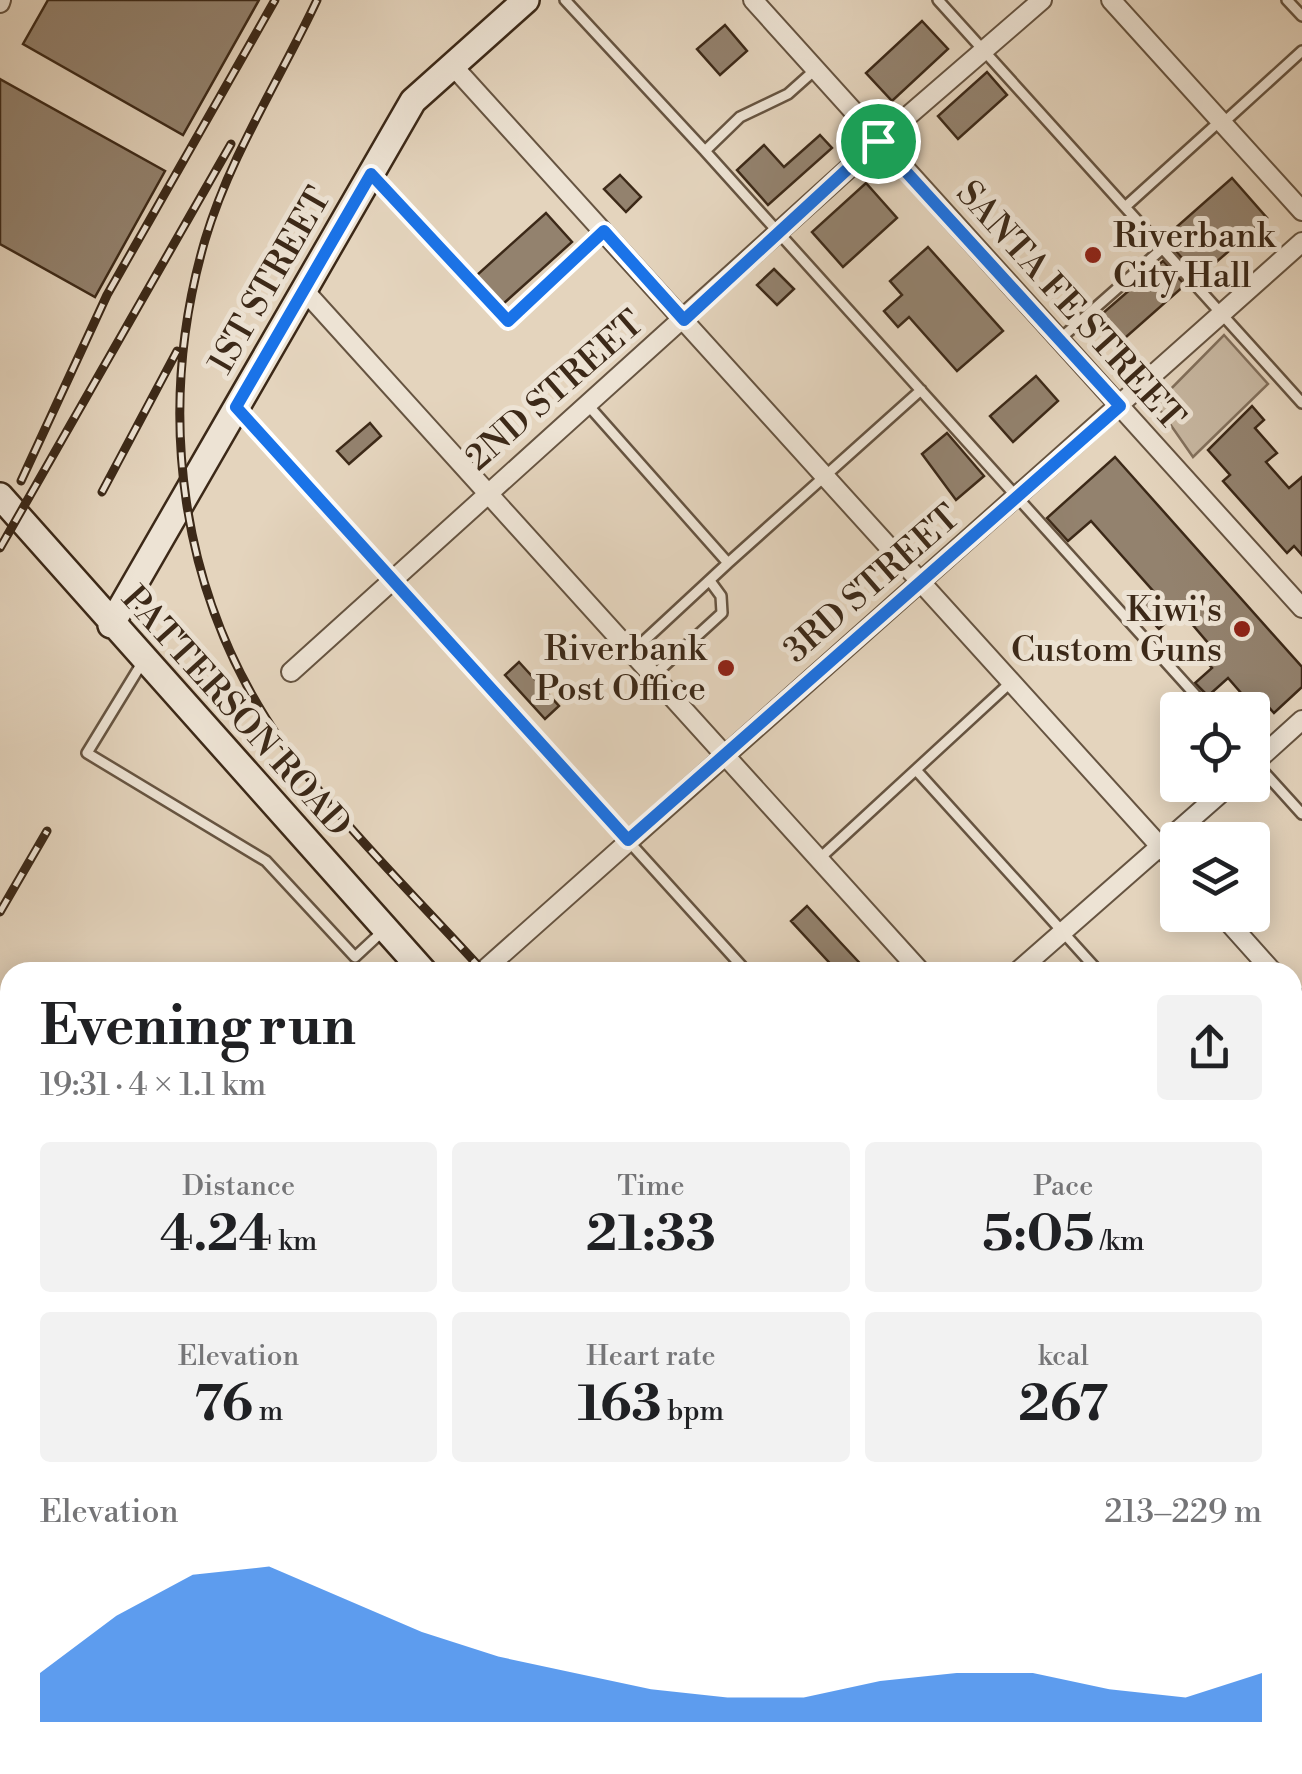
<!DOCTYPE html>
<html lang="en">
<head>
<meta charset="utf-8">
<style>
  body { margin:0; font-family:"Libre Bodoni",serif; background:#f2f2f2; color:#202124; height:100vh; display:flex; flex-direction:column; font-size:38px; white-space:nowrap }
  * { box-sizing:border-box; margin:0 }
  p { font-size:32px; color:#757577 }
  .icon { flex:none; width:55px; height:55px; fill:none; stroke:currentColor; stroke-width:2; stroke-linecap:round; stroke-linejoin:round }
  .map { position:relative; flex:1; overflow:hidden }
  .details { position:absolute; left:0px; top:962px; width:1302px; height:812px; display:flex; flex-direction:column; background:#fff; border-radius:30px 30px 0 0; box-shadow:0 5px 25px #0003 }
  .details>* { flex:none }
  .tools { position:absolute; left:1160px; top:692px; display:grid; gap:20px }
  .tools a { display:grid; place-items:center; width:110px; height:110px; border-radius:10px; background:#fff; box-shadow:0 5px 25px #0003; font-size:50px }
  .pin { position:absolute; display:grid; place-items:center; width:85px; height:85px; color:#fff; margin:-42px; border:5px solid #fff; border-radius:50%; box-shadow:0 2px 10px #0007 }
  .round { display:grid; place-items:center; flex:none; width:105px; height:105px; border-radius:10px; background:#f2f2f2 }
  .head { display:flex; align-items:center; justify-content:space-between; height:170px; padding:0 40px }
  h1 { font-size:55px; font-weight:700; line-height:75px }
  .figures { display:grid; grid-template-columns:repeat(3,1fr); gap:15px; height:170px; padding:10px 40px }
  .figures div { display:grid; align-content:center; border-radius:10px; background:#f2f2f2; text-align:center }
  .figures b { font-size:50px; font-weight:700 }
  .figures small { font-size:28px; font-weight:400 }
  .figures p { font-size:28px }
  .chart { height:280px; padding:20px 40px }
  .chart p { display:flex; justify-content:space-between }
  .chart svg { width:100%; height:180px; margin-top:10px; fill:#1a73e8; opacity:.7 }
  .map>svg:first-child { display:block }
  .green { fill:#c7b7a1; stroke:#82705c; stroke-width:2.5 }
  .building { fill:#93826e; stroke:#3c2918; stroke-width:2.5 }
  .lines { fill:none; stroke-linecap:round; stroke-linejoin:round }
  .lane-casing { stroke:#665441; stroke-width:14 }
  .street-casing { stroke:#665441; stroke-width:22 }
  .secondary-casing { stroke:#3c2918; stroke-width:30 }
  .lane { stroke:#ede3d4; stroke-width:9 }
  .street { stroke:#ede3d4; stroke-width:18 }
  .secondary { stroke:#ede3d4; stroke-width:25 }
  .rail-casing { stroke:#3c2918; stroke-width:9 }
  .rail { stroke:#ede3d4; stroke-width:5; stroke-dasharray:15; stroke-linecap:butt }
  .route-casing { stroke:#fff; stroke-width:20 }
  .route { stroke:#1a73e8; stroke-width:12 }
  .poi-dot { fill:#8f2418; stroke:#ede3d4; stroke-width:4 }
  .labels { text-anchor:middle; stroke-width:10; stroke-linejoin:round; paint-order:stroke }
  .poi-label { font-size:35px; fill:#3c2918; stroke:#ede3d4; text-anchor:end }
  .street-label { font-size:35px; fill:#3c2918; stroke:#ede3d4 }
</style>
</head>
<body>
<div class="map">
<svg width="1302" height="1774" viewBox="0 0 1302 1774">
  <rect width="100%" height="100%" fill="#e4d4bd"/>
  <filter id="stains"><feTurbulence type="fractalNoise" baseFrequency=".002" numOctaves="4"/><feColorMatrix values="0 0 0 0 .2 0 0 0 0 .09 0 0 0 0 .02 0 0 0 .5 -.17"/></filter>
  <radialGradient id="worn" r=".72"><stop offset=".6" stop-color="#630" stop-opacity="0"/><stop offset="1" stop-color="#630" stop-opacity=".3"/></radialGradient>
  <path class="green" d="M1224,335L1268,384L1193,457L1156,404Z"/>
  <path class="building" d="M48,0H259L183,135L23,44Z
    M922,21L948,49L892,101L866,73Z
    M725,25L747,51L720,75L697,49Z
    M987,72L1007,95L958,139L938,116Z
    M0,79L165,171L95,297L0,244Z
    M820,135L832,148L768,205L737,170L764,145L784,167Z
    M620,175L641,197L626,212L604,189Z
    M1232,178L1267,218L1199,277L1164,238Z
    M866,183L897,218L843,267L812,232Z
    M546,213L572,242L503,304L477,275Z
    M928,247L1003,331L957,371L909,317L898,327L884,311L902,295L890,281Z
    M1163,261L1185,285L1117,345L1095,320Z
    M774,269L794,289L777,305L757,285Z
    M1036,376L1058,401L1013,442L990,416Z
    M1252,406L1264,420L1255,428L1277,453L1266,462L1289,488L1302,477V555L1294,546L1287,553L1223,481L1230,475L1208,450Z
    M370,423L381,436L349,464L337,451Z
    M947,433L984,476L956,500L922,454Z
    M1115,457L1302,667V687L1274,713L1265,703L1256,710L1228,678L1208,696L1195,683L1212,668L1198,652L1208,643L1180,610L1159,629L1138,606L1154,592L1091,521L1068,541L1047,518Z
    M519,662L559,706L545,719L505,675Z
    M807,906L841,943L868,972H838L791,921Z"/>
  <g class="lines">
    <defs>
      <path id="lane" d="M565,0L705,151L740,117L788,94L816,69
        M938,0L1125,207L1220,121
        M1287,0L1302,16
        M1223,123L1302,51
        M705,151L1209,710
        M374,178L508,321L604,231
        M1125,207L1302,403
        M1060,339L1163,248
        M587,404L728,563L921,390
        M239,411L747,972
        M631,653L728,563
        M142,663L87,753L266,861L355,957L384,930
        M653,676L722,613L721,596L710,581
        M1254,761L1302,814
        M916,770L1099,972
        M819,859L1010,683
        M1292,1188L1302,1199
        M1292,1578L1302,1589
        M0,1704L10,1695
        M0,1728L10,1748
        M23,1765L30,1774
        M129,1765L136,1774
        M241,1765L249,1774
        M310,1765H315
        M599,1765L606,1773L614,1765
        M678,1765L686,1774
        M217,1774L228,1765
        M385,1774L395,1765
        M451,1774L461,1765
        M535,1774L546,1765
        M730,1774L740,1765
        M882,1774L892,1765"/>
      <path id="street" d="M753,0L1302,608
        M1111,0L1302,211
        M0,3L1,0
        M453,66L1178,866
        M303,289L921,972
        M291,672L879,141L1042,0
        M1252,765L1302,720
        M1222,915L1273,972
        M482,972L1302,242
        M1017,972L1230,785
        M1292,994L1302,1005
        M1292,1184L1302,1176
        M1292,1385L1302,1395
        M1292,1648L1302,1639
        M1292,1698L1302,1711
        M1004,1774L1013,1765"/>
      <path id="secondary" d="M0,496L424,972
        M111,625L413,101L526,0
        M1136,1765L1144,1774"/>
    </defs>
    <use href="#lane" class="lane-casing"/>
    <use href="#street" class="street-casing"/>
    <use href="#secondary" class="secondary-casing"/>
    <use href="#lane" class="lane"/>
    <use href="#street" class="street"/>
    <use href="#secondary" class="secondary"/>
    <defs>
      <path id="rail" d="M317,0C280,79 230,156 205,240C155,412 179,598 284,745C342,826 417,898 484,972
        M21,481L107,295L275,0
        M102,492L177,351
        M0,548L231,144
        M0,912L47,831
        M0,1593L10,1581
        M1199,1765L1207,1774"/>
    </defs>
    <use href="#rail" class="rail-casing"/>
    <use href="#rail" class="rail"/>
  </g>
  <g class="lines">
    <defs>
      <path id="route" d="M878,141L1120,406L628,840L236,407L371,174L508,321L604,231L684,320Z"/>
    </defs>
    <use href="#route" class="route-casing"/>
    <use href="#route" class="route"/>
  </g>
  <g class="poi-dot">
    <circle cx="1093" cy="255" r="10"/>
    <circle cx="1242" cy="629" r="10"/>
    <circle cx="726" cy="668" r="10"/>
  </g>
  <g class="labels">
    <g class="poi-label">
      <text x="1113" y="247" text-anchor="start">Riverbank<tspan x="1113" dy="40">City Hall</tspan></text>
      <text x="1222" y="621">Kiwi's<tspan x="1222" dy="40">Custom Guns</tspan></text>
      <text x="706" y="660">Riverbank<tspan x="706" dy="40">Post Office</tspan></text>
    </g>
    <g class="street-label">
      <text transform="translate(269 280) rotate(-60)" y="12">1ST STREET</text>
      <text transform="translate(1071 305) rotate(48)" y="12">SANTA FE STREET</text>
      <text transform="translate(554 390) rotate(-41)" y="12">2ND STREET</text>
      <text transform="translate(871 583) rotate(-41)" y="12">3RD STREET</text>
      <text transform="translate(237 711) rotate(48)" y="12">PATTERSON ROAD</text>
    </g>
  </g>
  <rect width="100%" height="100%" filter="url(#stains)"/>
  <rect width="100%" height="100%" fill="url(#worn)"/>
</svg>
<div class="tools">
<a><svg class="icon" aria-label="locate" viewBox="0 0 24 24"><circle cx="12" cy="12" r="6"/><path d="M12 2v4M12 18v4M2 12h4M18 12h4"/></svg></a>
<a><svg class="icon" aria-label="layers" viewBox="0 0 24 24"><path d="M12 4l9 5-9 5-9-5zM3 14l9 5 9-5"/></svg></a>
</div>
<div class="pin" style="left:878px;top:141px;background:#1e9e55"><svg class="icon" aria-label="arrive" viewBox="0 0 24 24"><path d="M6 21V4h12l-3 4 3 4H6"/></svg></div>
<section class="details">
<div class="head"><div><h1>Evening run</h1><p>19:31 · 4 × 1.1 km</p></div><a class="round"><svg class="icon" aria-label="share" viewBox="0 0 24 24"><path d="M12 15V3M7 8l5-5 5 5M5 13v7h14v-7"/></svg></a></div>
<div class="figures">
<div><p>Distance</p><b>4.24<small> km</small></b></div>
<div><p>Time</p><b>21:33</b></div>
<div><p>Pace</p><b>5:05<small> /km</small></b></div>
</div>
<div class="figures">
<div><p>Elevation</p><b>76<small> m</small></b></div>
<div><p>Heart rate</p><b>163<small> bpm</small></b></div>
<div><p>kcal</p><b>267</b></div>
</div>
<div class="chart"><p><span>Elevation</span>213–229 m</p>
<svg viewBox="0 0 160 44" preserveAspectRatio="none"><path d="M0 44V32L10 18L20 8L30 6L40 14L50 22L60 28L70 32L80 36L90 38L100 38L110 34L120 32L130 32L140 36L150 38L160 32V44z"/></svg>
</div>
</section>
</div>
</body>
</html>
